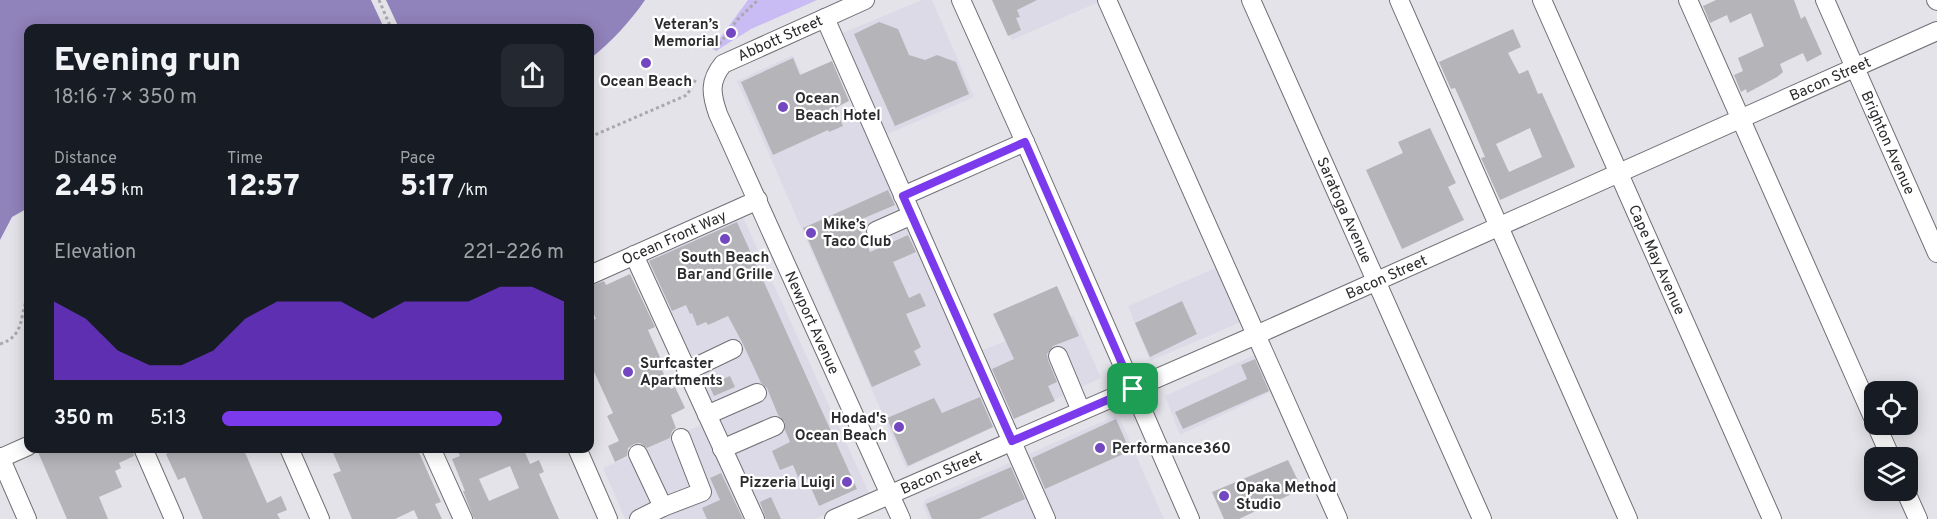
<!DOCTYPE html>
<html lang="en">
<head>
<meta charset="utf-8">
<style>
  body { margin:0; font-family:Overpass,sans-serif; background:#242831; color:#f1f3f6; height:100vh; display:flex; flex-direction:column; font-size:22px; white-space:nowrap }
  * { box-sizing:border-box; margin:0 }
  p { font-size:20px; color:#9ea1a6 }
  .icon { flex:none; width:33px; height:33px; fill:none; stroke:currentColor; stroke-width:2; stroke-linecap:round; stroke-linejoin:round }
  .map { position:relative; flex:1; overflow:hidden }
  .details { position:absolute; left:24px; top:24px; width:570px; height:429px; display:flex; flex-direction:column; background:#171b24; border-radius:12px; box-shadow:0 3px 15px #0003 }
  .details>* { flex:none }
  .controls { position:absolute; left:1864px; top:381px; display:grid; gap:12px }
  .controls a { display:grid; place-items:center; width:54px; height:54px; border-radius:12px; background:#171b24; box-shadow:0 3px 15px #0003; font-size:30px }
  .pin { position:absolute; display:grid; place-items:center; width:51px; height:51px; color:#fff; margin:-26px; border-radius:12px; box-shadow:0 3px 9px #0006 }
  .round { display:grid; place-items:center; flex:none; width:63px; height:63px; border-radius:12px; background:#242831 }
  .headline { display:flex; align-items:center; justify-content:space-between; height:102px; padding:0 30px }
  h1 { font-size:33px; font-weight:800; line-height:45px }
  .figures { display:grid; grid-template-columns:repeat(3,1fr); gap:9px; height:102px; padding:6px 30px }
  .figures div { display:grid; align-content:center }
  .figures b { font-size:30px; font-weight:800 }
  .figures small { font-size:16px; font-weight:400 }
  .figures p { font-size:16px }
  .chart { height:168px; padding:12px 30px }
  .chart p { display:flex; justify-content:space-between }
  .chart svg { width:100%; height:108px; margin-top:6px; fill:#7c3aed; opacity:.7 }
  ul { padding:0 30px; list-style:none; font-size:20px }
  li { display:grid; grid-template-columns:96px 72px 1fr; align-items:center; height:45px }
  li i { height:15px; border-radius:8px; background:#7c3aed }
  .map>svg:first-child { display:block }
  .built { fill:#dddae8 }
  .green { fill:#c9bbf3 }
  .water { fill:#9082ba }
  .pier { fill:#e4e3e9 }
  .building { fill:#b5b4b9; fill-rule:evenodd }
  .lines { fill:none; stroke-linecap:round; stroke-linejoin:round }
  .minor-casing { stroke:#706e74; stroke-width:20 }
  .path { stroke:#a9a8ad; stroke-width:3; stroke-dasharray:3 3; stroke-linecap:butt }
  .minor { stroke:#fff; stroke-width:18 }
  .route-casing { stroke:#fff; stroke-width:12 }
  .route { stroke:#7c3aed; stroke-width:8 }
  .poi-dot { fill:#7247c0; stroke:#fff; stroke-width:2 }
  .labels { text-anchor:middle; stroke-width:4.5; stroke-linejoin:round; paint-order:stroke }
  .poi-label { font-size:15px; font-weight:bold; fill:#2b2a2d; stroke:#fff; text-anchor:start }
  .street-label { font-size:15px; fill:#2b2a2d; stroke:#fff }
</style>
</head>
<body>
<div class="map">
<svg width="1937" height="519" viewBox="0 0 1937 519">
  <rect width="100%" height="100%" fill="#e4e3e9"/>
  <path class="built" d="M922,0H932L974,97L883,136L840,34Z
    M993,0H1101V1L1012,40Z
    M793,55L822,119L855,105L968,356L1073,315L1101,378L906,468L737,81Z
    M741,213L870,495L815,519H625L603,468L716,418L641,258Z
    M1218,267L1241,322L1150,361L1128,306Z
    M1259,353L1275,390L1180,435L1165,396Z
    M1115,416L1120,419L1164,519H929L923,505L925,500Z"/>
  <path class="green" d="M748,0H817L751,29L716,51L712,49Z"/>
  <path class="water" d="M0,0H645C630,22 611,42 590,59V28H28V208L12,217L0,240Z"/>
  <path class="pier" d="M371,0H386L399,28H384Z"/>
  <path class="building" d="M992,0H1037L1017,10L1020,17L1016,18L1021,30L1008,36Z
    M1716,0H1794L1801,19L1805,16L1822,54L1807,62L1803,53L1780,64L1783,72L1777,77L1747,93L1746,89L1741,92L1734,75L1743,71L1738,58L1764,46L1751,13L1730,23L1727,15L1710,23L1703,6Z
    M879,22L898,29L909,55L925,60L937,55L956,62L969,94L895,126L854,34Z
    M1513,29L1521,47L1508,53L1519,74L1528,70L1538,94L1542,93L1575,167L1500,200L1481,158L1485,157L1471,124L1455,88L1451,89L1439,62ZM1530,128L1542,157L1509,172L1496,144Z
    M793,58L800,75L832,61L849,101L835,108L843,126L829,132L828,130L773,155L741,82Z
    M1430,128L1456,183L1448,187L1464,220L1402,249L1366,170L1403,153L1398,142Z
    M888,190L895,205L857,221L870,252L908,235L916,252L893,262L909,298L920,293L926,306L906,314L921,347L914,351L921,365L872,387L803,228Z
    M737,222L857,489L819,506L805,474L798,477L793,465L780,470L772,451L790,442L785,430V422L778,415L767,388L761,383L743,344L728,316L708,325L706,322L697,326L692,313L690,314L686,305L672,311L649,261Z
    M630,274L655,327L648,330L663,364L660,366L671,389L675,387L685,408L671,415L676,428L672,431L670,438L647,448L640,443L634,444L628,448L627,456L615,462L608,446L619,441L607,416L613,413L590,363V321L596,319L590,304V286L604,281L606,285Z
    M1057,286L1079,336L1053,346L1047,354L1048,360L1057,382L1048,386L1055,401L1014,419L992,369L1014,359L993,314Z
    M1182,301L1197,334L1150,357L1135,323Z
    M1255,359L1269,391L1183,429L1175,412L1247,379L1241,365Z
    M730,376L735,387L714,396L709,385Z
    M980,397L993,427L908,466L887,418L934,398L942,413Z
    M1116,419L1130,451L1045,489L1032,458Z
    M46,448H132L134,456L119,463L121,468L115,471L122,487L99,497L108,519H67L38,452Z
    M177,448H243L267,503L281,496L287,510L277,514L280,519H203L185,477L178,480L166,454Z
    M331,448H417L441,502L435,504L442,519H418L414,510L395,519H352L333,474L341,471Z
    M456,448H523L530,464L539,460L544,472L539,474L559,519H474L463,491H465L452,459L460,456ZM510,466L519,488L489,501L479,479Z
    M1288,460L1302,489L1239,519H1224L1212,492Z
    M1011,467L1025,499L979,519H932L926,504Z
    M721,473L743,519H707L702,508L720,500L710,478Z
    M771,497L781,519H766L760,502Z"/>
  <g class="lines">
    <defs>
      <g id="minor">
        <path id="s1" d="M865,0L723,64C709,81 711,94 718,114L901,519"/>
        <path d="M961,0L1025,142L1190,519"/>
        <path d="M1107,0L1338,519"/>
        <path id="s2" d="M1251,0L1482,519"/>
        <path d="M1399,0L1628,519"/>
        <path id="s3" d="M1542,0L1772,519"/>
        <path d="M1688,0L1875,422"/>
        <path id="s4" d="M1825,0L1937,253"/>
        <path d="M1936,0L1937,1"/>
        <path d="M825,18L1046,519"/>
        <path d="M903,196L1025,142"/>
        <path d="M876,231L912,215"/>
        <path d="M634,255L755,519"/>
        <path id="s5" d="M590,275L758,200"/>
        <path d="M1058,356L1081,411"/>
        <path d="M687,371L733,349"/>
        <path d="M707,415L757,393"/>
        <path d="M1876,424L1891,458"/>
        <path d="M143,448L174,519"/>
        <path d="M289,448L320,519"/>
        <path d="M431,448L463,519"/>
        <path d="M577,448L608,519"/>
        <path d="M722,449L775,426"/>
        <path d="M638,454L663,507"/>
        <path d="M0,457L27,519"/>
        <path d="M1,458L28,446"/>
        <path d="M1905,490L1918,519"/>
        <path d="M639,519L663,507L702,492L681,438"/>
        <path id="s6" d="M834,519L1256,335L1937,31"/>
      </g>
    </defs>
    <use href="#minor" class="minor-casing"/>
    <path class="path" d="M379,0L391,28
      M716,49L737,20L758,0
      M590,137L687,95L696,79
      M0,344C25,336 19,317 28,296"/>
    <use href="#minor" class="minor"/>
  </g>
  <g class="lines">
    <defs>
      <path id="route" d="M1025,142L1133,389L1012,441L903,196Z"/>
    </defs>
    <use href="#route" class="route-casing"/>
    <use href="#route" class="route"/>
  </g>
  <g class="poi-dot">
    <circle cx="731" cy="33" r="6"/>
    <circle cx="646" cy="63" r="6"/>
    <circle cx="783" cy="107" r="6"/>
    <circle cx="811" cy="233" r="6"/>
    <circle cx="725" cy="239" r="6"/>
    <circle cx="628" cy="372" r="6"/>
    <circle cx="899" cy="427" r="6"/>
    <circle cx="1100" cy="448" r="6"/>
    <circle cx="847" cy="482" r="6"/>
    <circle cx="1224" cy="496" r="6"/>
  </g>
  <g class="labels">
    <g class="poi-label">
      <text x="719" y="29" text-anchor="end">Veteran’s<tspan x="719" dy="17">Memorial</tspan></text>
      <text x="646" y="86" text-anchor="middle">Ocean Beach</text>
      <text x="795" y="103">Ocean<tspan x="795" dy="17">Beach Hotel</tspan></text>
      <text x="823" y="229">Mike’s<tspan x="823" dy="17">Taco Club</tspan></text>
      <text x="725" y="262" text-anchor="middle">South Beach<tspan x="725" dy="17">Bar and Grille</tspan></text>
      <text x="640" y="368">Surfcaster<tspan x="640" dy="17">Apartments</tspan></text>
      <text x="887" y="423" text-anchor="end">Hodad's<tspan x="887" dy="17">Ocean Beach</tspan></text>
      <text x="1112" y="453">Performance360</text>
      <text x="835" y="487" text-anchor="end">Pizzeria Luigi</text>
      <text x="1236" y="492">Opaka Method<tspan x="1236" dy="17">Studio</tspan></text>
    </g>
    <g class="street-label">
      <text transform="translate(780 38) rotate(-24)" y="5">Abbott Street</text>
      <text dy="5" stroke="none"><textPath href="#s6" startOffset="1089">Bacon Street</textPath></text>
      <text dy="5" stroke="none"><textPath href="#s4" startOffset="156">Brighton Avenue</textPath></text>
      <text dy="5" stroke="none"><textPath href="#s2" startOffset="230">Saratoga Avenue</textPath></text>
      <text dy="5" stroke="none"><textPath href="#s5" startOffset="92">Ocean Front Way</textPath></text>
      <text dy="5" stroke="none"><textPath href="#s3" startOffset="284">Cape May Avenue</textPath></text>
      <text dy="5" stroke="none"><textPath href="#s6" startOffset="603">Bacon Street</textPath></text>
      <text dy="5" stroke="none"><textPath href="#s1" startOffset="438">Newport Avenue</textPath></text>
      <text dy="5" stroke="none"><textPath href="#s6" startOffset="117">Bacon Street</textPath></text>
    </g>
  </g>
</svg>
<div class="controls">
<a><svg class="icon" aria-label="locate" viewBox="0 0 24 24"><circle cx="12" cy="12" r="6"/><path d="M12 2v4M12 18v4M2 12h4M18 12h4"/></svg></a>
<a><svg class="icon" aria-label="layers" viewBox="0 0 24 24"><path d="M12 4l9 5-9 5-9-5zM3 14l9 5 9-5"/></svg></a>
</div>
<div class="pin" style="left:1133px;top:389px;background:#1e9e55"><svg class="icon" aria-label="arrive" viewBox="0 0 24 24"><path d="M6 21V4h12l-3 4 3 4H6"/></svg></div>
<section class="details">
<div class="headline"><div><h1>Evening run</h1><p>18:16 · 7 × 350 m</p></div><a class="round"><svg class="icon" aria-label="share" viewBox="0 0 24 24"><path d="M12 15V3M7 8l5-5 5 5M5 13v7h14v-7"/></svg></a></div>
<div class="figures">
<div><p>Distance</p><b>2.45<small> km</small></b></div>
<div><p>Time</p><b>12:57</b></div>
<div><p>Pace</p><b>5:17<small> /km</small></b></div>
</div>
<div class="chart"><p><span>Elevation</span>221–226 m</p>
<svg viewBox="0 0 160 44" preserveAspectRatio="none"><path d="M0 44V12L10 19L20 32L30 38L40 38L50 32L60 19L70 12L80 12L90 12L100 19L110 12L120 12L130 12L140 6L150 6L160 12V44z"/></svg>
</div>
<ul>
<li><b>350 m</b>5:13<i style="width:82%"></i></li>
</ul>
</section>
</div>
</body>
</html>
